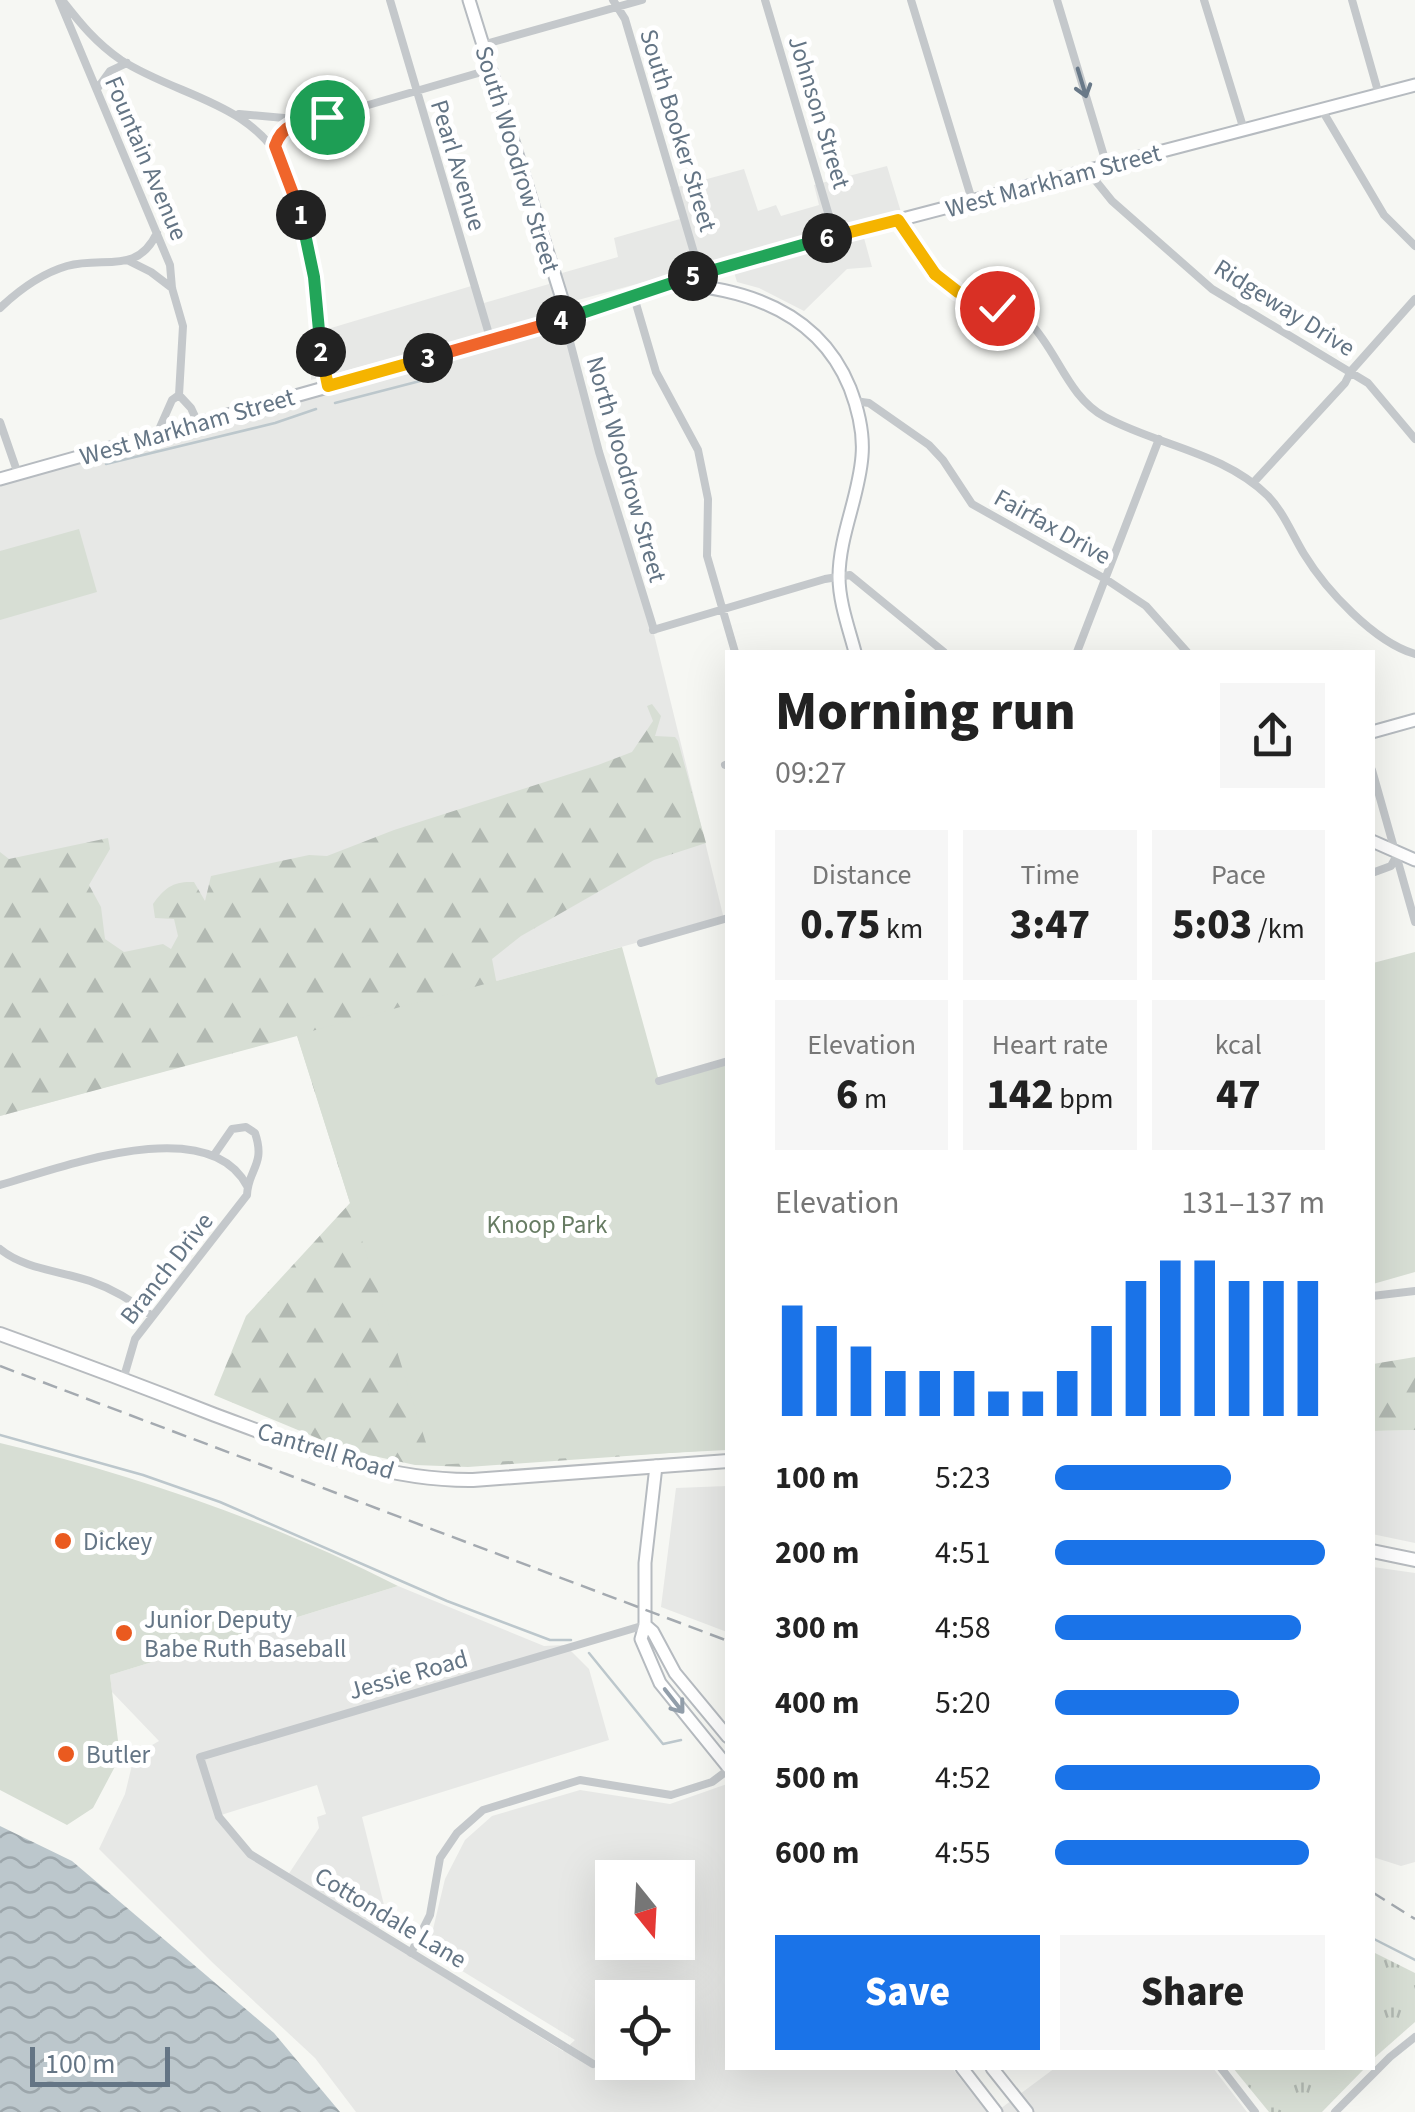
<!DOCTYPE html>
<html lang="en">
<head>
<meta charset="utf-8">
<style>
  body { margin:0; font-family:"Source Sans 3",sans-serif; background:#f6f6f6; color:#222; height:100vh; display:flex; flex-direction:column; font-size:38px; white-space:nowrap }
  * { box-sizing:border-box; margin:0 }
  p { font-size:32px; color:#767676 }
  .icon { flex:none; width:55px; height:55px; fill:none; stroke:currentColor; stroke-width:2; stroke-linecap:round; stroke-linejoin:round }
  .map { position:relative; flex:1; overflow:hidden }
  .panel { position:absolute; left:725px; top:650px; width:650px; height:1420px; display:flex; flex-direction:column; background:#fff; border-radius:0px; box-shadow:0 10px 40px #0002 }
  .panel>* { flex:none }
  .needle { width:65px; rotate:162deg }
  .controls { position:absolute; left:595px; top:1860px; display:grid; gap:20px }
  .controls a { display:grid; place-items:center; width:100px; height:100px; border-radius:0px; background:#fff; box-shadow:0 10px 40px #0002; font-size:50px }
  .scale { position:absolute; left:30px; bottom:25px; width:140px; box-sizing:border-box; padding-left:10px; border:5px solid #647585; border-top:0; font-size:28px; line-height:35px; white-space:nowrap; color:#647585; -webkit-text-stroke:8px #fff; paint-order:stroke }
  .pin { position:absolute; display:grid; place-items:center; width:85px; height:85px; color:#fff; margin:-42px; border:5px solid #fff; border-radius:50%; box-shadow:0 2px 10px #0007 }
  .km { position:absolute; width:50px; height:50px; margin:-25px; border-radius:50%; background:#222; color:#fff; font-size:28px; line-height:50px; text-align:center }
  .round { display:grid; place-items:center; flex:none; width:105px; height:105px; border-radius:0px; background:#f6f6f6 }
  .overview { display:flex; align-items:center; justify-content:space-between; height:170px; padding:0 50px }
  h1 { font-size:55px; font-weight:800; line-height:75px }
  .figures { display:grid; grid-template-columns:repeat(3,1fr); gap:15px; height:170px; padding:10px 50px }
  .figures div { display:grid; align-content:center; border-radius:0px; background:#f6f6f6; text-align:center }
  .figures b { font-size:42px; font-weight:800 }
  .figures small { font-size:28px; font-weight:400 }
  .figures p { font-size:28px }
  .chart { height:280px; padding:20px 50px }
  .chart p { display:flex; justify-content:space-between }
  .chart svg { width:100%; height:180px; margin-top:10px; stroke:#1a73e8; stroke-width:6 }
  .action { display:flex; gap:20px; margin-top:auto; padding:20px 50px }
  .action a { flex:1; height:115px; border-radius:0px; background:#1a73e8; color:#fff; font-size:40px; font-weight:800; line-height:115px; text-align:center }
  .action a+a { background:#f6f6f6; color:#222 }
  ul { padding:0 50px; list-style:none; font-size:32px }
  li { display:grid; grid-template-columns:160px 120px 1fr; align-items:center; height:75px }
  li i { height:25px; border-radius:12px; background:#1a73e8 }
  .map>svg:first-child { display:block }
  .built { fill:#e7e8e6; fill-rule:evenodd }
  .grass { fill:url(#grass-tufts) }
  .forest { fill:url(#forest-firs) }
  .green { fill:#d7ded4 }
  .water { fill:url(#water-waves) }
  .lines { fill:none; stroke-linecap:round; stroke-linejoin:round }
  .stream { stroke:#bcc7cc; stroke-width:2.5 }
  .secondary-casing { stroke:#b6bbc0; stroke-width:15 }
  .primary-casing { stroke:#b7bbbf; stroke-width:16 }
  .street { stroke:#c4c8cb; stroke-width:8 }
  .secondary { stroke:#fff; stroke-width:11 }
  .primary { stroke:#fff; stroke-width:12 }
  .rail { stroke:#a4aab0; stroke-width:2.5; stroke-dasharray:15 8; stroke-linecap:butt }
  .oneway { stroke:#697988 }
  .oneway2 { stroke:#929eaa }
  .split-1-casing { stroke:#fff; stroke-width:20 }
  .split-2-casing { stroke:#fff; stroke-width:20 }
  .split-3-casing { stroke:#fff; stroke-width:20 }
  .split-4-casing { stroke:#fff; stroke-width:20 }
  .split-5-casing { stroke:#fff; stroke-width:20 }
  .split-6-casing { stroke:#fff; stroke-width:20 }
  .split-7-casing { stroke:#fff; stroke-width:20 }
  .split-8-casing { stroke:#fff; stroke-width:20 }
  .split-1 { stroke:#f0652b; stroke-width:12 }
  .split-2 { stroke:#22a559; stroke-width:12 }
  .split-3 { stroke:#f5b400; stroke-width:12 }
  .split-4 { stroke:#f0652b; stroke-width:12 }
  .split-5 { stroke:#22a559; stroke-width:12 }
  .split-6 { stroke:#22a559; stroke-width:12 }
  .split-7 { stroke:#f5b400; stroke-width:12 }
  .split-8 { stroke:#f5b400; stroke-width:12 }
  .poi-dot { fill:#ea5a1f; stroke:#fff; stroke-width:4 }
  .labels { text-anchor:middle; stroke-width:10; stroke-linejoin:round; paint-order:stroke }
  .street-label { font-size:25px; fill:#647585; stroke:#fff }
  .park-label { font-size:25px; fill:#677c63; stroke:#fff }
  .poi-label { font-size:25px; fill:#647585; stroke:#fff; text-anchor:start }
</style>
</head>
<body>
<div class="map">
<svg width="1415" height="2112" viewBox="0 0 1415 2112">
  <defs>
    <pattern id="grass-tufts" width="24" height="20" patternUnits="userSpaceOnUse" patternTransform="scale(2.5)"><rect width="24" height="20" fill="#d7ded4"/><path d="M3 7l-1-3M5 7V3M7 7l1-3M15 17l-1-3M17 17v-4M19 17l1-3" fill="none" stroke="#b2b9b2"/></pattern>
    <pattern id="forest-firs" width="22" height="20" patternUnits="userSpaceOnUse" patternTransform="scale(2.5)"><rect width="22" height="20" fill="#d7ded4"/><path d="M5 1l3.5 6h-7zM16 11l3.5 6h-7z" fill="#b2b9b2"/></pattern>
    <pattern id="water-waves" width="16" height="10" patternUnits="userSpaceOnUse" patternTransform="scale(2.5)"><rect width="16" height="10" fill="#bcc7cc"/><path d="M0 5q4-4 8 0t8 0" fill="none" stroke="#9ca6ab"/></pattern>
  </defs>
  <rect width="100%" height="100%" fill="#f6f7f3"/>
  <path class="built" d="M887,166L901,212L556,306V314L311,380V334L478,284L484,303L549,284L548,277L618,257L614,238L680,219L670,189L744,169L758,211L776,205L781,216L819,205L814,185Z
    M864,238L872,267L847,269L804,311L759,288L737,282L734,272Z
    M568,318L590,420L653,630L724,919L0,1116V479Z
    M1415,1430V1543L1372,1534L1373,1431Z
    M727,1486H728L727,1632L661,1607L676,1488Z
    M1373,1567L1415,1573V1862L1401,1866L1373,1857Z
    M398,1586L544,1646L565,1645L589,1669L609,1740L362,1817L386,1913L378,1929L288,1875L319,1828L317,1817L326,1814L317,1785L221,1815L218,1818L224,1829L249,1856L563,2051L575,2040L428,1950L445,1879L465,1840L492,1816L580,1790L670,1804L727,1784L728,2068H952L987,2112H356L315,2058L213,1963L99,1849L125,1794L132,1765L147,1748L159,1741L112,1692L110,1675ZM612,1878H678V1942H612ZM612,1998H678V2062H612Z
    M1055,2068H1213L1247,2112H996Z"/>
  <path class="grass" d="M1373,1952L1415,1973V2022L1373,2059Z
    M1233,2068H1365L1322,2112H1269Z"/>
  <path class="forest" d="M652,704L661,716L655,736L675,737L678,741L706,843L654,860L521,936L492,959L496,980L727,1449L468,1467L415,1465L346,1450L214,1395L246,1316L350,1203L297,1036L0,1116V852L9,859L108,838L110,849L89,885L101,907L105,939L124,952L163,944L171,949L178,936L174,919L155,918L153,904C165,887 174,881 194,882L205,901L211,876L309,855L327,856L394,830L598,765L632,752L653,721L647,706Z
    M1415,1357V1430L1373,1431V1364Z"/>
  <path class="green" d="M79,529L97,592L0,620V551Z
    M622,947L659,1081L727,1061V1450L433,1465L297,1035Z
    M1415,952V1272L1373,1284V963Z
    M0,1443C134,1474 275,1523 398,1586L110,1675L120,1757L93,1808L67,1825L0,1790Z"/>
  <path class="water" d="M0,1826L72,1861L274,2033L340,2112H0Z"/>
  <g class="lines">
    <path class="stream" d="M335,403L420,381
      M106,464L275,423L316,409
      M0,1435L143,1475L220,1502L447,1601L550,1640H571
      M589,1653L663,1744L681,1740
      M1372,1938L1415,1960"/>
    <defs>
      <path id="secondary" d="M469,0L568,318
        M676,284C750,289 820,314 850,388C858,409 864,433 862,456C859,497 839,536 839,577C839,602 849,629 855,652
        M0,479L491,341L719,267L1415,85
        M1372,732L1415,720
        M1372,841L1415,860
        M656,1466L645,1563V1625L641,1639L660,1683L728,1767
        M645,1625L653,1632L675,1673L728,1737
        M962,2068L996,2112
        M992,2068L1027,2112"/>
      <path id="primary" d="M0,1334C72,1360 144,1387 215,1415C299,1446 382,1481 473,1480L728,1461
        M1372,1551L1415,1560"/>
    </defs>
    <use href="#secondary" class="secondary-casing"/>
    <use href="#primary" class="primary-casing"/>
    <path class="street" d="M59,0L170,265L172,288L183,326L179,395L172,400L157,434
      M62,0C80,23 96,43 121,60C179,97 250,101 285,167C321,235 306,316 328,386
      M390,0L491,341
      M613,0L625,19L700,273
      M765,0L835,236
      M911,0L972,200
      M1057,0L1107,166
      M1204,0L1244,130
      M1352,0L1379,95
      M482,45L642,0
      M97,89L110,71L127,63
      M1322,110L1384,215L1415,246
      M239,114L306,120L327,117L492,69
      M275,151L279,134L298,122
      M1087,170L1112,201L1212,289L1368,383L1415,439
      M898,220C917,256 942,290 982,303C998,309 1018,311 1030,323C1058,352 1068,397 1105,417C1159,446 1223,452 1268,496C1284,513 1292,534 1304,554C1326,590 1374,642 1415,654
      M129,261L151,272L172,288
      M634,297L656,372L698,450L708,499L707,556L735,652
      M0,308C19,290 43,273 67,266C105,256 137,275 157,233
      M564,319L599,452L654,630
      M179,395L191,408L198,423
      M855,401L869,403L929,445L943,460L972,504L1107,580L1146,606L1187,652
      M0,422L18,474
      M1253,483L1345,383L1351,371L1415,299
      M653,630L825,579L850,575L944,652
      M1077,652L1159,439
      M725,765L728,764
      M1372,770L1415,922
      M1372,873L1391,866L1396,857
      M641,943L728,918
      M659,1081L728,1061
      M0,1185C60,1168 208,1111 247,1186
      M0,1249C24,1269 61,1271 90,1281C113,1289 133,1301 152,1316
      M1372,1296L1415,1291
      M123,1380L135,1339L247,1195C248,1169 266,1165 255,1133L246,1127L232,1129L214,1155
      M411,1953L430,1915L440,1858L457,1833L483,1810L580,1780L671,1795L712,1782L728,1770
      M593,2064L250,1854L219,1817L200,1757L645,1625
      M1221,2068L1255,2112
      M1335,2112L1390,2057L1415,2037"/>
    <use href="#secondary" class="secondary"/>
    <use href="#primary" class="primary"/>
    <path class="rail" d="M0,1366L728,1641
      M1372,1892L1415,1919"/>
  </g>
  <defs><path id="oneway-shaft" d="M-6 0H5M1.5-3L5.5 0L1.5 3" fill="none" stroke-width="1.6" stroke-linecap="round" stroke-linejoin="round" transform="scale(2.5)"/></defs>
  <use class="oneway" href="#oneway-shaft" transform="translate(1082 83) rotate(73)"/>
  <use class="oneway2" href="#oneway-shaft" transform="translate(674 1701) rotate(52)"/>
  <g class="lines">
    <defs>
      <path id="split-1" d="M301,215L275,146C283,121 304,121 327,117"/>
      <path id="split-2" d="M301,215L314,277L321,352"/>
      <path id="split-3" d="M321,352L328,386L428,358"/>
      <path id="split-4" d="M428,358L561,320"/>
      <path id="split-5" d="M561,320L693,276"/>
      <path id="split-6" d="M693,276L827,238"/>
      <path id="split-7" d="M827,238L898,220L935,274"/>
      <path id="split-8" d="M935,274L958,292L997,308"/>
    </defs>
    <use href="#split-1" class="split-1-casing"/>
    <use href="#split-2" class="split-2-casing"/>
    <use href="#split-3" class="split-3-casing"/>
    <use href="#split-4" class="split-4-casing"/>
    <use href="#split-5" class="split-5-casing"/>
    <use href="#split-6" class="split-6-casing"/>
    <use href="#split-7" class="split-7-casing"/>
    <use href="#split-8" class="split-8-casing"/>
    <use href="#split-1" class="split-1"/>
    <use href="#split-2" class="split-2"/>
    <use href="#split-3" class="split-3"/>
    <use href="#split-4" class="split-4"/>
    <use href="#split-5" class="split-5"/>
    <use href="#split-6" class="split-6"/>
    <use href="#split-7" class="split-7"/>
    <use href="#split-8" class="split-8"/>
  </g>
  <g class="poi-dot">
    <circle cx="63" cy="1541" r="10"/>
    <circle cx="124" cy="1633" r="10"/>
    <circle cx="66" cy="1754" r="10"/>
  </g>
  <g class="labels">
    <g class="street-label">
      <text transform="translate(820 112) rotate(73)" y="9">Johnson Street</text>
      <text transform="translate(679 130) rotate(73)" y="9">South Booker Street</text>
      <text transform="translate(147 158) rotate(67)" y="9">Fountain Avenue</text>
      <text transform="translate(518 159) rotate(73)" y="9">South Woodrow Street</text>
      <text transform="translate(459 165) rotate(73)" y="9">Pearl Avenue</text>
      <text transform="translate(1053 180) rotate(-15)" y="9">West Markham Street</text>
      <text transform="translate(1285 307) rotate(32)" y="9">Ridgeway Drive</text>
      <text transform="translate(187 426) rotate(-16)" y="9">West Markham Street</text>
      <text transform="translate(627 469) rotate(74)" y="9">North Woodrow Street</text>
      <text transform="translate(1053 526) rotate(29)" y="9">Fairfax Drive</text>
      <text transform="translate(166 1268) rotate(-52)" y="9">Branch Drive</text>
      <text transform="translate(326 1450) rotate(17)" y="9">Cantrell Road</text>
      <text transform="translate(408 1674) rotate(-16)" y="9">Jessie Road</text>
      <text transform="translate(391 1917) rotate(31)" y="9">Cottondale Lane</text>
    </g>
    <g class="park-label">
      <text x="547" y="1233">Knoop Park</text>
    </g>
    <g class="poi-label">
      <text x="83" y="1550">Dickey</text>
      <text x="144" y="1628">Junior Deputy<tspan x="144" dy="29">Babe Ruth Baseball</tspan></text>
      <text x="86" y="1763">Butler</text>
    </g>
  </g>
</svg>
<div class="controls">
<a><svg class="needle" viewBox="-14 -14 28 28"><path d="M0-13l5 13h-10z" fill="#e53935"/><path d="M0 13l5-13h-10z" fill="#767676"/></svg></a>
<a><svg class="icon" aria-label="locate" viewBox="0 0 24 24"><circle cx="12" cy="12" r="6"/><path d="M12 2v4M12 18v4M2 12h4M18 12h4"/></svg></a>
</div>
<div class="scale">100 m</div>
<div class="pin" style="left:327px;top:117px;background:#1e9e55"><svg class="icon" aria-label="arrive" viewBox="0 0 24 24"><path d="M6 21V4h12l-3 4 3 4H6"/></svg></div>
<div class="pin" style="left:997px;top:308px;background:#d93025"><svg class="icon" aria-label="check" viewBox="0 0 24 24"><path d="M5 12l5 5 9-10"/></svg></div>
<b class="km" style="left:301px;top:215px">1</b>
<b class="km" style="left:321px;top:352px">2</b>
<b class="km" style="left:428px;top:358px">3</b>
<b class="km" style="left:561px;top:320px">4</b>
<b class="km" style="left:693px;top:276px">5</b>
<b class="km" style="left:827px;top:238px">6</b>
<section class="panel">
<div class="overview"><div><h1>Morning run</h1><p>09:27</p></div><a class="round"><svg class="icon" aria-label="share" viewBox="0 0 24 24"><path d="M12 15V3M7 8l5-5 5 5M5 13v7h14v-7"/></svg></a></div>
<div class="figures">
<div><p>Distance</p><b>0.75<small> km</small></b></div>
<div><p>Time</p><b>3:47</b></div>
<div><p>Pace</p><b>5:03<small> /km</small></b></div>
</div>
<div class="figures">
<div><p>Elevation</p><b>6<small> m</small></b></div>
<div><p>Heart rate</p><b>142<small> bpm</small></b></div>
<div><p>kcal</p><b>47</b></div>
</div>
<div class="chart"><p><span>Elevation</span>131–137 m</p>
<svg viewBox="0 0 160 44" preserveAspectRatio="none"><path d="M5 44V17M15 44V22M25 44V27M35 44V33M45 44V33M55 44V33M65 44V38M75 44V38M85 44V33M95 44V22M105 44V11M115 44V6M125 44V6M135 44V11M145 44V11M155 44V11"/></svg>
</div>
<ul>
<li><b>100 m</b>5:23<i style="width:65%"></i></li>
<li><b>200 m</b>4:51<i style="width:100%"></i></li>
<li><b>300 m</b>4:58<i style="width:91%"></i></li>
<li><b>400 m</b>5:20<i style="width:68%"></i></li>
<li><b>500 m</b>4:52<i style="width:98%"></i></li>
<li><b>600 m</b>4:55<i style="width:94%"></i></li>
</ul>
<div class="action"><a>Save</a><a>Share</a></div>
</section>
</div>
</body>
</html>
